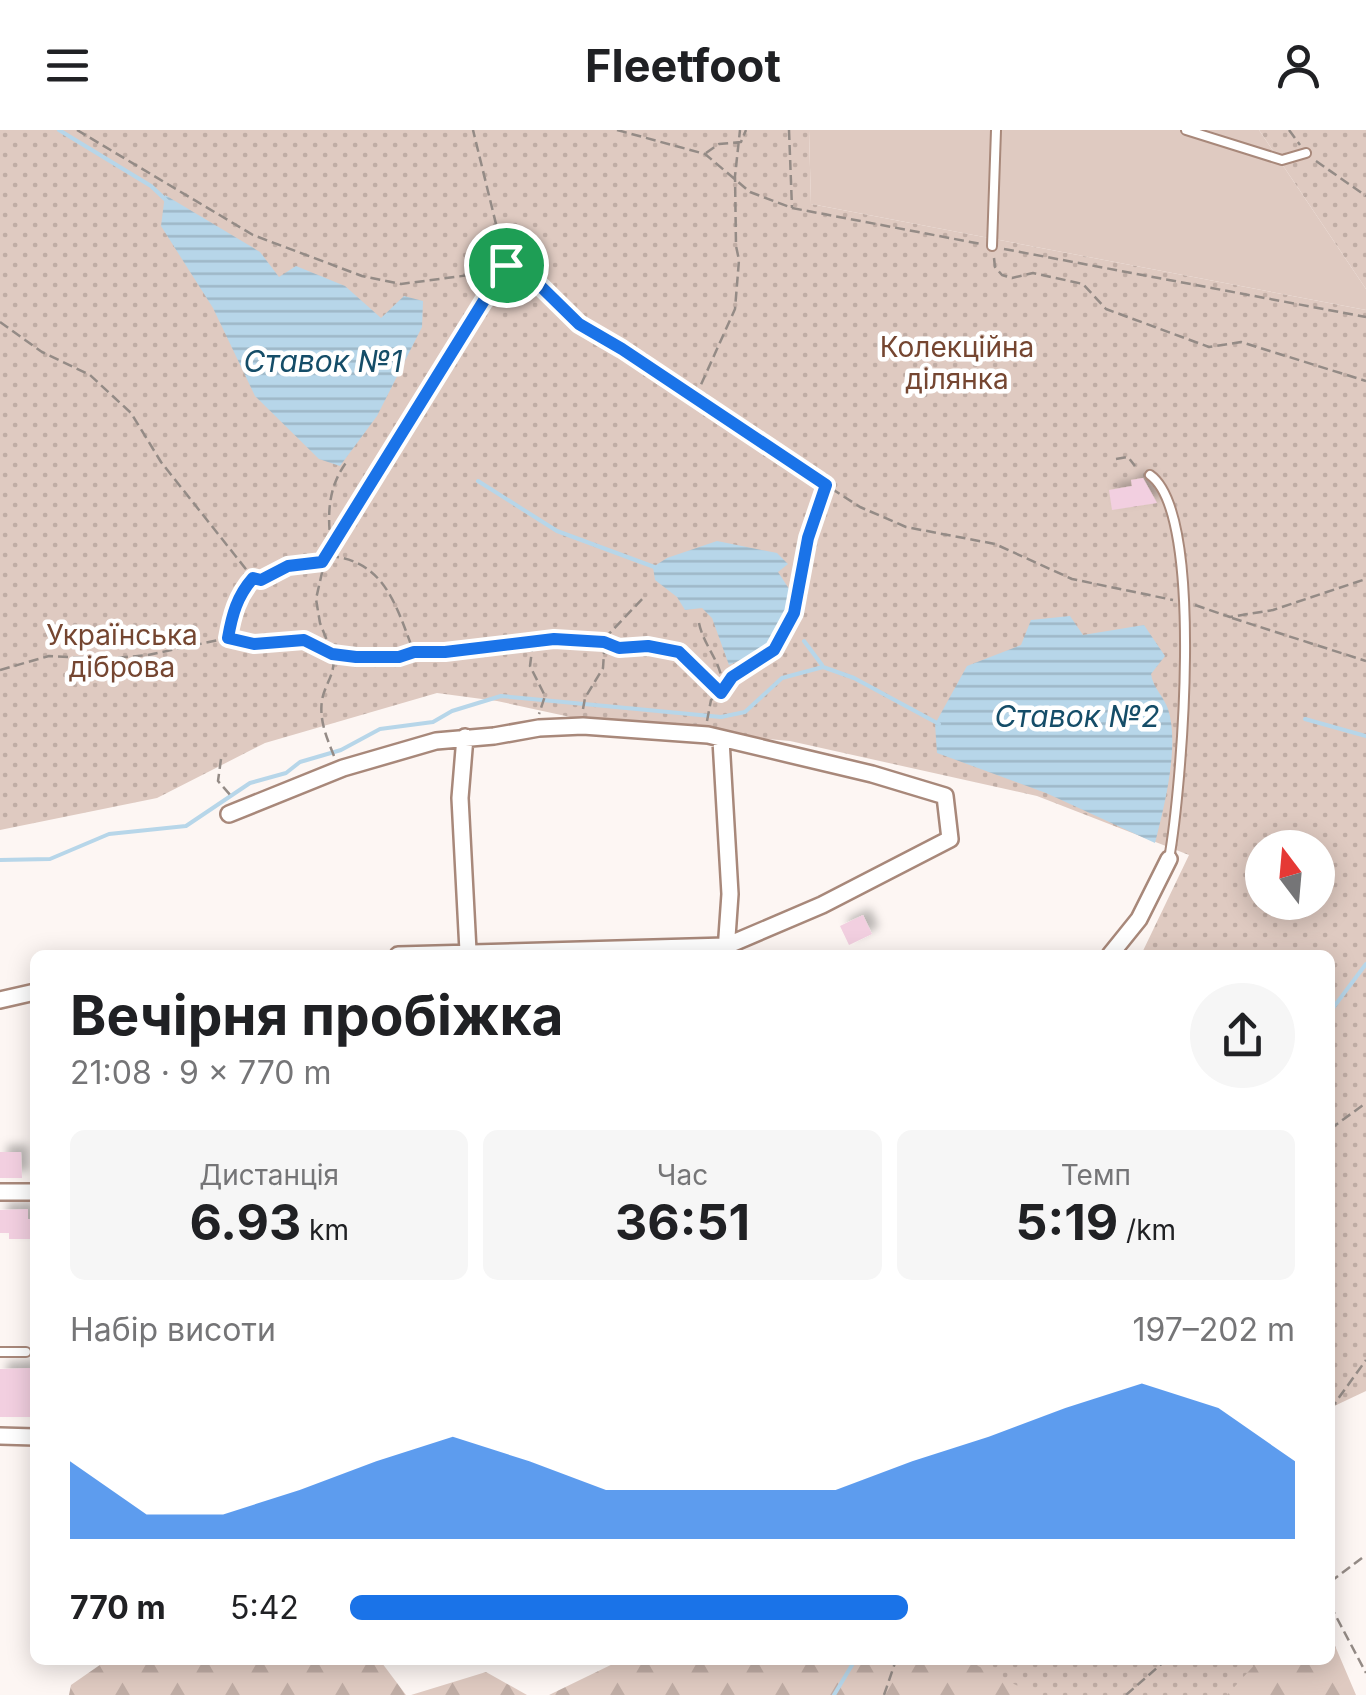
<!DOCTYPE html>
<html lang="uk">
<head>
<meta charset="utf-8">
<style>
  body { margin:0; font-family:Inter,sans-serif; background:#f6f6f6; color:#202124; height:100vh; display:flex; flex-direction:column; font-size:38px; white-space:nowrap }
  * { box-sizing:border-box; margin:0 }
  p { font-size:32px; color:#757577 }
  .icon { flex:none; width:55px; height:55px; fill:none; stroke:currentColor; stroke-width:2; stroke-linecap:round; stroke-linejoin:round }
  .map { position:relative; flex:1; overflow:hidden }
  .drawer { position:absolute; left:30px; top:820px; width:1305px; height:715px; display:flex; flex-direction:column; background:#fff; border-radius:15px; box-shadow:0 5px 25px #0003 }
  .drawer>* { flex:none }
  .needle { width:65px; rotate:344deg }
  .buttons { position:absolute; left:1245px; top:700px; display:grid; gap:20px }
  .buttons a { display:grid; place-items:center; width:90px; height:90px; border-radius:50%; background:#fff; box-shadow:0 5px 25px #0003; font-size:50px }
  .pin { position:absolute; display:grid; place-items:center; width:85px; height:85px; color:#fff; margin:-42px; border:5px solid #fff; border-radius:50%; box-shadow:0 2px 10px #0007 }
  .round { display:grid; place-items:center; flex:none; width:105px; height:105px; border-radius:52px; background:#f6f6f6 }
  .head { display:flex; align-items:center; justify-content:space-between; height:170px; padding:0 40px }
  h1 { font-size:55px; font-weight:700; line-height:75px }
  .metrics { display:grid; grid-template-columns:repeat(3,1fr); gap:15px; height:170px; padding:10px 40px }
  .metrics div { display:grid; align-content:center; border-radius:15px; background:#f6f6f6; text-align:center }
  .metrics b { font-size:50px; font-weight:700 }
  .metrics small { font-size:28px; font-weight:400 }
  .metrics p { font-size:28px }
  .chart { height:280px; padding:20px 40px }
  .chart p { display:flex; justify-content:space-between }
  .chart svg { width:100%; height:180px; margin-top:10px; fill:#1a73e8; opacity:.7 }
  ul { padding:0 40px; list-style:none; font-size:32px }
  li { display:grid; grid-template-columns:160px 120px 1fr; align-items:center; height:75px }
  li i { height:25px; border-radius:12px; background:#1a73e8 }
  header { display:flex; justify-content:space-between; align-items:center; height:130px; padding:0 40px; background:#fff; font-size:45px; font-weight:700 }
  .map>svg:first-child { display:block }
  .green { fill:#dfcac1 }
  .forest { fill:url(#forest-firs) }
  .park { fill:url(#park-dots); fill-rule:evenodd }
  .water { fill:url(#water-rules) }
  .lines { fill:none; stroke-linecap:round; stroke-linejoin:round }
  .stream { stroke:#b7d6e9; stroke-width:4 }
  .building { fill:#f2cfe0; filter:url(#shadow) }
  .service-casing { stroke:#a8887a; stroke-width:12 }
  .minor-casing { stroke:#a8887a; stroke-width:20 }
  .path { stroke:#948b86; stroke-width:2.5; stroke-dasharray:10 5; stroke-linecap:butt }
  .service { stroke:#fff; stroke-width:8 }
  .minor { stroke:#fff; stroke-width:15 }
  .route-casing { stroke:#fff; stroke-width:20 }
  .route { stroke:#1a73e8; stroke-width:12 }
  .labels { text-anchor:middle; stroke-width:9; stroke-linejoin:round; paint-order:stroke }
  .park-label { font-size:28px; fill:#754631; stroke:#fff }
  .water-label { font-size:30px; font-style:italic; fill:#154d68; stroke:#fff }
</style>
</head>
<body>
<header><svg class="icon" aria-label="menu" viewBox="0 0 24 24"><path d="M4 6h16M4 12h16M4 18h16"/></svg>Fleetfoot<svg class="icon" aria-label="person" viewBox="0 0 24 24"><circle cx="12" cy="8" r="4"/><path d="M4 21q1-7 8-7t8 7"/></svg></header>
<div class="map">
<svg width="1366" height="1565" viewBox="0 0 1366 1565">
  <defs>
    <pattern id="forest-firs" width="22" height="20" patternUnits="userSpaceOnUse" patternTransform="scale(2.5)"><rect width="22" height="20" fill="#dfcac1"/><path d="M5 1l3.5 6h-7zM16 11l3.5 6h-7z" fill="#c0ada5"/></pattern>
    <pattern id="park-dots" width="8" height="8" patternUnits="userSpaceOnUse" patternTransform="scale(2.5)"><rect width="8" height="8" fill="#dfcac1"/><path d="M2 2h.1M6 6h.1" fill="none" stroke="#c0ada5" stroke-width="1.8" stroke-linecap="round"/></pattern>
    <pattern id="water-rules" width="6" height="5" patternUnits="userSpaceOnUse" patternTransform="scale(2.5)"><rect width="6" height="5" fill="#b7d6e9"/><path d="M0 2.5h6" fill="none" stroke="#9eb7c7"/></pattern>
    <filter id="shadow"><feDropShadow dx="7" dy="-7" stdDeviation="5" flood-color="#0004"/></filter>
  </defs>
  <rect width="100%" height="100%" fill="#fdf6f3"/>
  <path class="green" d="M809,0H1259L1366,159V180L811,74Z"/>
  <path class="forest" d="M1330,1504L1356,1565H549L621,1530H1330Z
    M107,1530H385L382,1533L406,1565H69L71,1555Z
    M486,1542L527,1565H411Z"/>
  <path class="park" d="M0,0H809L811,74L1366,180V1261L1330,1278V825H1141L1189,725L1037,666L790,611L598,593L497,571L437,563L265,613L157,668L0,700ZM1262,718H1318V772H1262Z
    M1259,0H1366V159Z
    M966,1530H1259L1227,1565H1036Z"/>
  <path class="water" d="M165,65L260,122L279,147L296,136L345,156L381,188L404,166L423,171L422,197L377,286L340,336L319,329L255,266L213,178L161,96Z
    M717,411L777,423L788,434L778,442L795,468C786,504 762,522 729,535L712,488L702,478L685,480L677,467L655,450L653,437L667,428Z
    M1070,486L1083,505L1144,495L1165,526L1151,544C1153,558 1164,567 1168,579C1180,615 1164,678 1155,713L1046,663L937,623L935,594L967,536L1021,515L1031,490Z"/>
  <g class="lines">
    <path class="stream" d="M59,0L151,56L168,72
      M478,351L557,401L657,438
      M804,511L822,535
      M1305,589L1366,606
      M0,730L50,729L109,704L186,696L250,653L286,643L300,632L341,620L380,599L433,592L452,581L501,566L721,587L745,582L782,548L823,537L854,548L939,594
      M1330,882L1366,834
      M834,1565L855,1530"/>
  </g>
  <path class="building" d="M1143,348L1157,373L1112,380L1109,360L1132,356L1131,350Z
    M863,785L872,804L849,815L840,796Z
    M0,1022H21L22,1048H0Z
    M28,1079V1089H35V1109H9V1103H0V1080Z
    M30,1238V1287H0V1239Z"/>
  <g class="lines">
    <defs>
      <path id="service" d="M1186,0L1282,30L1306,23
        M992,116L996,0
        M1150,345C1206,384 1181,663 1169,729
        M0,1222H26"/>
      <path id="minor" d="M465,607L460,668L468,821
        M721,610L730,764L726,821
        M229,684L343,638L436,611L494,606L539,598L583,596L708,605L872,644L945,666L950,709L822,775L726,816L398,825
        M1110,825L1139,789L1169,729
        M0,870L35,862
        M0,1062H35
        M0,1306L35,1307"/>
    </defs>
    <use href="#service" class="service-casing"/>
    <use href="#minor" class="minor-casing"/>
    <path class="path" d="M77,0L253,105L362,146L401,154L485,143L506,135L473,0
      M617,0L705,24L750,62L792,78L981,114
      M789,0L792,78
      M1289,0L1300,15
      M706,23L719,14L741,12L746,0
      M1316,31L1366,66
      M1004,119L1366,187
      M994,128L995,137L1002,145L1012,148L1033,143L1083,154L1106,179L1209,217L1241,212L1366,251
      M0,192L42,222L90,245L131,283L161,332L253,448C237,466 232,485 228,508L255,514L304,510L332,523L320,493L316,469L326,425L506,135L523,139L579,194L622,219L694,270L860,377L906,397L995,414L1072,449L1173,470
      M695,268L735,179L739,130L736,116L735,46L740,0
      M1116,329L1128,327L1135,336
      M331,415C327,383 328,356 348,330
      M329,426C384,430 396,475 413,520
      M253,448L261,450L288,435L323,430
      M1195,475L1230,487L1273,480L1366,449
      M1232,488L1366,531
      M699,493C704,518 725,535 722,561
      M533,512L530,536L545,566L539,584
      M0,540L49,526L104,529L148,525L228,508
      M583,579L585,568L603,538L605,508L645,466
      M707,591L711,570L721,563L732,547L774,520L782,506L794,483L808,408L825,357
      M334,626C327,608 319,591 322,570C325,553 338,541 332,523L355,527H399L414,521L445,522L554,509L604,512L619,518L647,516L679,522L721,563
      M221,629L218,651L232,667
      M1330,999L1366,973
      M1330,1280L1366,1230
      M1330,1452L1366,1425
      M1330,1475L1366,1543
      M884,1565L896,1530
      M1126,1565L1166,1530"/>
    <use href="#service" class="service"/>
    <use href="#minor" class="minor"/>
  </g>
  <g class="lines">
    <defs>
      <path id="route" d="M506,135L523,139L579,194L622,219L826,355L808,408L794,483L774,520L732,547L721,563L679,522L648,516L619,518L604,512L554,509L445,522H414L399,527H356L332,524L304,510L254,514L228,508C232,485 237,466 253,448L261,450L288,436L322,432Z"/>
    </defs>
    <use href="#route" class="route-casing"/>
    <use href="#route" class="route"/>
  </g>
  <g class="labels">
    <g class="park-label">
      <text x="957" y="227">Колекційна<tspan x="957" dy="32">ділянка</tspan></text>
      <text x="122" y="515">Українська<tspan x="122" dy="32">діброва</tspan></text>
    </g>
    <g class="water-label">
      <text x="323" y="242">Ставок №1</text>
      <text x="1077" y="597">Ставок №2</text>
    </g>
  </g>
</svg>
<div class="buttons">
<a><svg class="needle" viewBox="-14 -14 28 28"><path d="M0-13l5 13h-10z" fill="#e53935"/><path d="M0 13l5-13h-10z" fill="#757577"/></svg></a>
</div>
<div class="pin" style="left:506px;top:135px;background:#1e9e55"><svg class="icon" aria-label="arrive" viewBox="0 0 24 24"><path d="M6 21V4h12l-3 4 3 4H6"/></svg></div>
<section class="drawer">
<div class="head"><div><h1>Вечірня пробіжка</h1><p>21:08 · 9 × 770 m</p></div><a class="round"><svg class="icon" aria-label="share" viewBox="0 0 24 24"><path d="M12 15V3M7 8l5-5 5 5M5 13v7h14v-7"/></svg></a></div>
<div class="metrics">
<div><p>Дистанція</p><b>6.93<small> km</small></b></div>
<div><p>Час</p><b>36:51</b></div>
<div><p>Темп</p><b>5:19<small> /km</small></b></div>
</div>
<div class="chart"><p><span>Набір висоти</span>197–202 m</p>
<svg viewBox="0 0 160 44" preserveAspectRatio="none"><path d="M0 44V25L10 38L20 38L30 32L40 25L50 19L60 25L70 32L80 32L90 32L100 32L110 25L120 19L130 12L140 6L150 12L160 25V44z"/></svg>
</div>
<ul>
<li><b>770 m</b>5:42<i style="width:59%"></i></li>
</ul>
</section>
</div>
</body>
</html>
